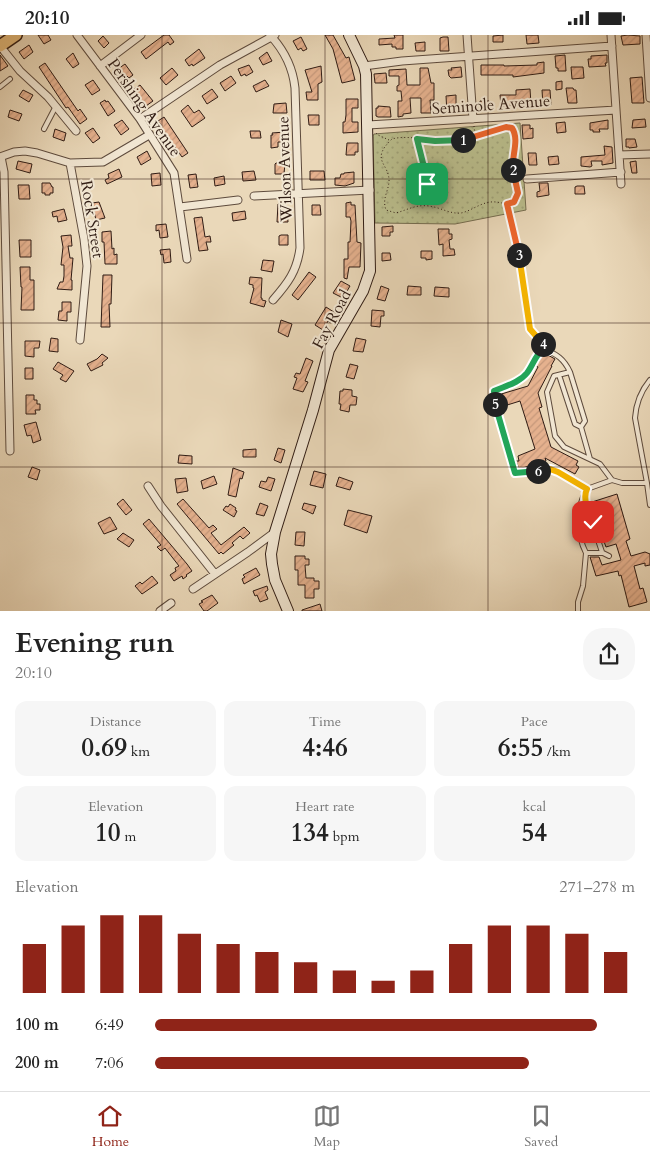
<!DOCTYPE html>
<html lang="en">
<head>
<meta charset="utf-8">
<style>
  body { margin:0; font-family:Cardo,serif; background:#f6f6f6; color:#222; height:100vh; display:flex; flex-direction:column; font-size:19px; white-space:nowrap }
  * { box-sizing:border-box; margin:0 }
  p { font-size:16px; color:#767676 }
  .icon { flex:none; width:28px; height:28px; fill:none; stroke:currentColor; stroke-width:2; stroke-linecap:round; stroke-linejoin:round }
  .map { position:relative; height:576px; overflow:hidden }
  .details { display:flex; flex-direction:column; background:#fff; flex:1 }
  .details>* { flex:none }
  .pin { position:absolute; display:grid; place-items:center; width:42px; height:42px; color:#fff; margin:-21px; border-radius:10px; box-shadow:0 2px 8px #0006 }
  .km { position:absolute; width:25px; height:25px; margin:-12px; border-radius:50%; background:#222; color:#fff; font-size:14px; line-height:25px; text-align:center }
  .round { display:grid; place-items:center; flex:none; width:52px; height:52px; border-radius:20px; background:#f6f6f6 }
  .summary { display:flex; align-items:center; justify-content:space-between; height:85px; padding:0 15px }
  h1 { font-size:28px; font-weight:600; line-height:38px }
  .metrics { display:grid; grid-template-columns:repeat(3,1fr); gap:8px; height:85px; padding:5px 15px }
  .metrics div { display:grid; align-content:center; border-radius:12px; background:#f6f6f6; text-align:center }
  .metrics b { font-size:25px; font-weight:600 }
  .metrics small { font-size:14px; font-weight:400 }
  .metrics p { font-size:14px }
  .chart { height:140px; padding:10px 15px }
  .chart p { display:flex; justify-content:space-between }
  .chart svg { width:100%; height:90px; margin-top:5px; stroke:#8f2418; stroke-width:6 }
  ul { padding:0 15px; list-style:none; font-size:16px }
  li { display:grid; grid-template-columns:80px 60px 1fr; align-items:center; height:38px }
  li i { height:12px; border-radius:6px; background:#8f2418 }
  .status { display:flex; justify-content:space-between; align-items:center; height:35px; padding:0 25px; background:#fff; direction:ltr }
  .status svg { height:14px; fill:currentColor }
  .tab-bar { display:flex; justify-content:space-around; align-items:center; height:70px; border-top:1px solid #e0e0e0; background:#fff; font-size:14px; color:#767676 }
  .tab-bar a { display:grid; justify-items:center; gap:2px }
  .tab-bar .current { color:#8f2418 }
  .map>svg:first-child { display:block }
  .green { fill:url(#green-dots); stroke:#756d50 }
  .building { fill:url(#building-hatch); stroke:#301c14 }
  .lines { fill:none; stroke-linecap:round; stroke-linejoin:round }
  .lane-casing { stroke:#5e4b3d; stroke-width:6 }
  .street-casing { stroke:#5e4b3d; stroke-width:9 }
  .secondary-casing { stroke:#301c14; stroke-width:12 }
  .primary-casing { stroke:#301c14; stroke-width:14 }
  .path { stroke:#301c14; stroke-width:1; stroke-dasharray:1 2.5; stroke-linecap:butt }
  .lane { stroke:#f1e6d2; stroke-width:4 }
  .street { stroke:#f1e6d2; stroke-width:7 }
  .secondary { stroke:#f1e6d2; stroke-width:10 }
  .primary { stroke:#e5bc7c; stroke-width:11 }
  .split-1-casing { stroke:#fff; stroke-width:10 }
  .split-2-casing { stroke:#fff; stroke-width:10 }
  .split-3-casing { stroke:#fff; stroke-width:10 }
  .split-4-casing { stroke:#fff; stroke-width:10 }
  .split-5-casing { stroke:#fff; stroke-width:10 }
  .split-6-casing { stroke:#fff; stroke-width:10 }
  .split-7-casing { stroke:#fff; stroke-width:10 }
  .split-1 { stroke:#22a559; stroke-width:6 }
  .split-2 { stroke:#f0652b; stroke-width:6 }
  .split-3 { stroke:#f0652b; stroke-width:6 }
  .split-4 { stroke:#f5b400; stroke-width:6 }
  .split-5 { stroke:#22a559; stroke-width:6 }
  .split-6 { stroke:#22a559; stroke-width:6 }
  .split-7 { stroke:#f5b400; stroke-width:6 }
  .grid { fill:none; stroke:#301c14; stroke-width:1; stroke-opacity:0.55 }
  .labels { text-anchor:middle; stroke-width:4; stroke-linejoin:round; paint-order:stroke }
  .street-label { font-size:16px; fill:#301c14; stroke:#f1e6d2 }
</style>
</head>
<body>
<div class="status"><b>20:10</b><svg viewBox="0 0 49 12"><path d="M0 12V9h3v3zM5 12V6h3v6zM10 12V3h3v9zM15 12V0h3v12zM26 1h20v11H26zM47 4h2v5h-2z"/></svg></div>
<div class="map">
<svg width="650" height="576" viewBox="0 0 650 576">
  <defs>
    <pattern id="green-dots" width="8" height="8" patternUnits="userSpaceOnUse" patternTransform="scale(1.25)"><rect width="8" height="8" fill="#babe8d"/><path d="M2 2h.1M6 6h.1" fill="none" stroke="#a0a379" stroke-width="1.8" stroke-linecap="round"/></pattern>
    <pattern id="building-hatch" width="6" height="6" patternUnits="userSpaceOnUse" patternTransform="scale(1.25)"><rect width="6" height="6" fill="#e5b18e"/><path d="M-1 1l2-2M0 6l6-6M5 7l2-2" fill="none" stroke="#c5987a"/></pattern>
  </defs>
  <rect width="100%" height="100%" fill="#ead8b9"/>
  <filter id="stains"><feTurbulence type="fractalNoise" baseFrequency=".004" numOctaves="4"/><feColorMatrix values="0 0 0 0 .2 0 0 0 0 .09 0 0 0 0 .02 0 0 0 .5 -.17"/></filter>
  <radialGradient id="worn" r=".72"><stop offset=".6" stop-color="#630" stop-opacity="0"/><stop offset="1" stop-color="#630" stop-opacity=".3"/></radialGradient>
  <path class="green" d="M520,88L526,175L455,189L375,188L373,101L374,99Z"/>
  <path class="building" d="M38,0H48L51,5L44,9Z
    M164,0H169L174,7L170,10L168,7L146,24L141,17Z
    M325,0H333L346,23L349,22L355,45L342,48L333,14Z
    M394,0H403V14H396V12H392V9L379,10V4L395,3Z
    M503,0V7H493V1Z
    M526,0H538L539,8L527,9Z
    M628,0L640,1V9L623,10L621,1Z
    M103,1L109,8L104,13L98,6Z
    M301,2L307,14L303,16L301,13L298,15L293,6Z
    M443,2H448L449,16H440V3Z
    M425,7V16H416L415,8Z
    M29,10L33,17L24,24L19,17Z
    M199,14L205,23L193,31L192,29L189,31L185,25Z
    M267,17L272,26L263,30L259,23Z
    M73,18L79,29L73,33L66,24Z
    M0,20L8,31L0,36Z
    M565,20L566,36H558V33H556L555,21Z
    M607,20V28H605L606,31L589,32L588,24H591V21Z
    M544,27V38L513,42V40H481V30H504V31L537,30V28Z
    M45,28L78,76L80,74L87,84L80,89L68,72L66,73L39,32Z
    M125,29L133,40L129,43L127,41L125,42L118,34Z
    M249,30L253,37L246,41L245,39L241,41L238,34Z
    M321,31L322,47L318,49V65H307L306,57H312L305,35Z
    M461,32L462,42L451,43L449,41L448,35H452L451,33Z
    M571,32H583L584,43L572,44Z
    M172,33L178,40L166,50L160,43Z
    M420,33H428L431,48H434V65H430L431,78H421V63H410L411,78L403,79V81L398,82V66H402L401,56H397V51L399,50V41H389V35L406,34L407,50H420Z
    M386,38L387,48H375L374,39Z
    M231,41L236,48L225,56L220,48Z
    M642,42L644,68H632L630,43Z
    M93,45L100,55L92,60L85,50Z
    M265,45L269,51L256,57L253,51Z
    M562,46V54L556,55V47Z
    M140,50L153,66L146,71L133,55Z
    M566,53H573L574,55H576L577,68H568Z
    M212,54L218,62L207,69L202,61Z
    M530,54L531,69L501,71L500,60H516V55Z
    M23,55L33,60L29,67L19,61Z
    M542,55H550L551,70H543Z
    M456,60V77L447,78L446,61Z
    M346,64H358V73H352V87H358V97L343,98V87H345L346,80Z
    M105,65L106,67L108,66L115,76L108,81L100,68Z
    M480,66H489V74L480,75Z
    M286,68L287,78H273L274,69Z
    M188,70L194,78L199,75L205,83L192,92L181,76Z
    M378,71L390,72L391,82H378L376,81V73H378Z
    M10,75L22,79L19,86L8,82Z
    M308,80H319V90H309Z
    M164,82L188,118L182,122L161,92L162,91L158,86Z
    M645,84L646,92L632,93L633,85Z
    M122,85L129,94L121,100L114,90Z
    M608,85V94H599L600,97H593V95H590V88Z
    M565,87L566,97L557,98L556,88Z
    M522,90H530V94L533,93V103L523,104Z
    M93,93L100,103L93,108L85,98Z
    M55,94L66,98L64,106L53,102Z
    M250,96H260L261,103H251Z
    M285,97V107H278V112L271,113V100H273L272,98Z
    M626,104H635L637,112L629,113V112H626Z
    M347,108H358V117H355V120H346Z
    M604,111L612,112L613,128L602,130V126H591L592,131L590,132L581,131V122L605,120Z
    M147,116L151,124L141,130L137,122Z
    M528,118H536L537,130H529Z
    M558,121L559,129L549,130L548,122Z
    M18,126L32,129L30,138L16,134Z
    M636,126L637,138H632L630,127Z
    M276,128H285L284,139H275V129Z
    M119,134L122,142L107,149L105,145L109,143L108,139Z
    M254,136L256,145L243,146L242,137Z
    M310,136H324L325,145H310Z
    M354,137V148L345,151L335,150V143H340L341,139H344V138Z
    M160,138L161,150L152,151L151,139Z
    M196,139L198,152L190,153L188,140Z
    M224,141L225,149L215,151L214,143Z
    M42,148H50L52,152H53V158H50V160H45V158H42Z
    M539,148H548L549,160L537,162V157L540,156Z
    M18,150H29L30,164H19Z
    M577,151H584L585,159H575V152Z
    M99,167L105,183L96,185L92,168Z
    M351,167V170H355L357,207L361,208L360,232H349L347,244L344,243V224H348V207H350L351,186L350,182H346V168Z
    M278,169H284V174L287,173L288,187H277Z
    M312,170H320L321,180H312Z
    M64,174L67,185L58,187L57,181L53,182L52,177Z
    M245,176L246,184L233,186L232,178Z
    M202,182L205,202L210,201L211,207H206L208,215L199,216L194,183Z
    M166,189L168,202L160,203L159,195L156,196V190Z
    M393,191V197H390V201H382V192Z
    M438,194H449V199H452V204L449,205L450,214H454L455,220L443,221V209L439,210Z
    M111,196L112,214L114,213V220L117,219V229H105L104,207H102V197Z
    M71,200L72,211H68L70,223H73L71,245H72V255L57,254L60,247H63L64,241V230H61L63,212L61,201Z
    M281,200H288V210H279V201Z
    M19,205H31V222H20Z
    M170,214L171,227L164,228L163,219L161,220L160,215Z
    M421,216H432V224L426,225V223H421Z
    M382,218H390L391,225L382,226Z
    M263,225L274,226L272,237L261,235Z
    M20,232H30V245H34V275H21L22,252H21Z
    M309,237L316,242L298,265L292,260Z
    M103,240H112L111,269H109L110,292H101Z
    M250,242L262,243L261,263H262V265L266,266L264,272L250,268L254,253H253V250L249,249Z
    M341,246L350,251L343,263L333,258Z
    M381,251L389,254L385,266L377,264Z
    M408,251L421,252V260H407Z
    M435,252L449,253V262L434,261Z
    M62,267H71V277H67V286L58,285L59,276H62Z
    M326,272L337,279L331,288L328,286L323,295L315,290Z
    M372,275L384,276V281H381L380,292L371,291Z
    M281,285L292,289L288,302L278,297Z
    M51,303L58,304V317L49,316Z
    M356,303L366,305L363,317L353,316Z
    M25,306H40L39,313H34V322L25,321Z
    M102,319L108,323L102,328L103,330L91,336L87,329L97,324Z
    M546,319L555,324L551,331H552L538,358L542,372L539,373L551,412L578,426L576,430L579,432L575,439L545,423L546,426L519,434L516,426H519L518,421L535,414L520,366L504,371L502,366L499,367L498,363V360L528,351L538,332L536,331L542,321H545Z
    M306,323L313,326L305,346L308,347L303,357L293,354L297,343L294,342L296,338L300,339Z
    M58,327L74,336L66,347L60,344L63,340L53,334Z
    M350,329L358,331L354,344L346,342Z
    M25,333H33V344H25Z
    M343,354L352,355V361L357,362L356,370H350L349,377L340,375L341,369H339L340,356H343Z
    M26,360H34V365H37V369H40V375H35L36,379H26Z
    M36,387L41,405L33,408L31,400L27,401L24,390Z
    M278,413L285,415L281,428L274,425Z
    M256,414V422H243V415Z
    M179,420L192,421V429L178,428Z
    M32,432L40,435L37,445L28,442Z
    M233,433L244,437L242,444L240,443L236,462L228,460Z
    M314,436L326,439L323,453L310,450Z
    M214,441L217,449L203,454L201,446Z
    M268,442L275,444L271,456L259,452L261,446L266,447Z
    M339,442L353,447L350,455L336,451Z
    M186,443L188,456L177,458L175,444Z
    M617,459L630,504L626,506L631,521L645,517L650,519V530L645,531V528L634,531L640,554L643,553L647,567L629,572L621,540L619,541L618,536L596,541L590,522H599L602,530L621,525L616,509L606,512L602,501L606,500L600,482L599,483L597,477L595,478L592,467Z
    M123,464L132,475L126,480L117,469Z
    M183,464L209,493L213,490L217,494L211,498L221,510L244,492L250,498L243,504L240,501L232,508L234,510L223,519L221,517L219,519L177,469Z
    M260,468L268,471L264,481L256,479Z
    M304,468L316,471L313,479L302,474Z
    M230,469L236,473L235,475L237,476L234,482L223,475L226,471L228,472Z
    M348,475L372,481L367,498L344,490Z
    M110,482L117,494L104,499L98,488Z
    M149,484L187,529L192,536L186,540L187,541L183,544L182,541L174,546L170,540L176,536L175,533L179,531L165,513L161,516L157,512L161,510L143,489Z
    M296,497H305L304,511L295,510Z
    M123,498L134,505L129,512L117,504Z
    M295,521H305V524H309V530H305L306,543H314V546H319V554H314V563H305V550H298V535H295Z
    M256,533L260,540L244,549L242,544L245,542L243,540Z
    M152,541L158,548L142,559L135,551L140,547L142,549Z
    M267,551L268,555L265,557L268,564L260,567L257,560L255,561L253,556Z
    M212,560L218,568L207,576H204L199,569L203,567L201,566Z
    M320,569L322,576H302V575Z"/>
  <g class="lines">
    <defs>
      <path id="lane" d="M0,52L10,44
        M44,94L56,71
        M570,337C564,324 557,319 543,314C535,321 533,330 527,338C519,348 505,351 494,356V364L515,438C526,439 536,435 547,434C560,433 576,447 587,454L612,445
        M559,340L575,389L581,392
        M650,345C640,357 636,368 635,383L647,448L650,470
        M590,424L581,392L585,386L570,337L554,341L547,357L555,401L564,412L600,429L612,445L622,448H647
        M587,454C576,472 576,498 586,518H603L609,521
        M585,457L587,472L602,517
        M578,576V567L583,551L586,518"/>
      <path id="street" d="M77,0L140,84L174,138L187,224
        M270,0C284,15 293,34 295,53L300,213C297,236 288,248 273,265
        M467,0L473,84
        M611,0L621,149
        M646,0L650,63
        M0,11L20,36L48,62L76,96
        M100,31L141,0
        M364,31L402,26L612,11
        M140,84L220,30L275,0
        M368,90L616,75
        M619,120L650,119
        M0,122L14,117L25,116L37,118L70,128L103,127L149,100
        M1,122L4,137L10,416
        M70,128L84,204L87,231L80,305
        M527,144L621,137
        M254,161L370,155
        M180,172L238,165
        M148,451L161,471L215,539
        M193,554L248,517L275,497
        M160,576L171,568"/>
      <path id="secondary" d="M288,576L275,545L272,529L271,519L275,497L313,375L329,315L363,256L370,236L366,39L364,31L349,0"/>
      <path id="primary" d="M0,11L16,0"/>
    </defs>
    <use href="#lane" class="lane-casing"/>
    <use href="#street" class="street-casing"/>
    <use href="#secondary" class="secondary-casing"/>
    <use href="#primary" class="primary-casing"/>
    <path class="path" d="M474,91L475,102
      M506,92L513,93C519,103 512,117 512,128C512,141 521,156 514,167C507,171 499,166 491,167C480,168 471,176 461,178C451,179 443,174 434,172C418,168 410,174 396,178L386,175C382,164 388,157 389,147C390,128 369,126 392,104C409,99 438,108 458,106C475,105 490,97 506,92Z
      M376,98L378,100L389,105
      M417,106L424,136
      M423 142a8 8 0 1 1 16 0a8 8 0 1 1-16 0Z
      M507,169L518,213L530,293L542,308"/>
    <use href="#lane" class="lane"/>
    <use href="#street" class="street"/>
    <use href="#secondary" class="secondary"/>
    <use href="#primary" class="primary"/>
  </g>
  <g class="lines">
    <defs>
      <path id="split-1" d="M427,149L423,145L425,136L417,104L435,106L463,105"/>
      <path id="split-2" d="M463,105L506,92L512,93C520,105 511,122 513,135"/>
      <path id="split-3" d="M513,135L518,158L514,167L507,169L519,220"/>
      <path id="split-4" d="M519,220L530,294L543,309"/>
      <path id="split-5" d="M495,369L494,356C505,351 519,348 527,338C533,330 535,321 543,314L549,316L543,309"/>
      <path id="split-6" d="M495,369L515,438L538,436"/>
      <path id="split-7" d="M538,436L550,434L558,437L587,454C582,464 589,477 593,487"/>
    </defs>
    <use href="#split-1" class="split-1-casing"/>
    <use href="#split-2" class="split-2-casing"/>
    <use href="#split-3" class="split-3-casing"/>
    <use href="#split-4" class="split-4-casing"/>
    <use href="#split-5" class="split-5-casing"/>
    <use href="#split-6" class="split-6-casing"/>
    <use href="#split-7" class="split-7-casing"/>
    <use href="#split-1" class="split-1"/>
    <use href="#split-2" class="split-2"/>
    <use href="#split-3" class="split-3"/>
    <use href="#split-4" class="split-4"/>
    <use href="#split-5" class="split-5"/>
    <use href="#split-6" class="split-6"/>
    <use href="#split-7" class="split-7"/>
  </g>
  <path class="grid" d="M162,0V576M325,0V576M488,0V576M0,144H650M0,288H650M0,432H650"/>
  <g class="labels">
    <g class="street-label">
      <text transform="translate(491 69) rotate(-4)" y="6">Seminole Avenue</text>
      <text transform="translate(145 72) rotate(55)" y="6">Pershing Avenue</text>
      <text transform="translate(284 134) rotate(-92)" y="6">Wilson Avenue</text>
      <text transform="translate(93 184) rotate(81)" y="6">Rock Street</text>
      <text transform="translate(331 284) rotate(-62)" y="6">Fay Road</text>
    </g>
  </g>
  <rect width="100%" height="100%" filter="url(#stains)"/>
  <rect width="100%" height="100%" fill="url(#worn)"/>
</svg>
<div class="pin" style="left:427px;top:149px;background:#1e9e55"><svg class="icon" aria-label="arrive" viewBox="0 0 24 24"><path d="M6 21V4h12l-3 4 3 4H6"/></svg></div>
<div class="pin" style="left:593px;top:487px;background:#d93025"><svg class="icon" aria-label="check" viewBox="0 0 24 24"><path d="M5 12l5 5 9-10"/></svg></div>
<b class="km" style="left:463px;top:105px">1</b>
<b class="km" style="left:513px;top:135px">2</b>
<b class="km" style="left:519px;top:220px">3</b>
<b class="km" style="left:543px;top:309px">4</b>
<b class="km" style="left:495px;top:369px">5</b>
<b class="km" style="left:538px;top:436px">6</b>
</div>
<section class="details">
<div class="summary"><div><h1>Evening run</h1><p>20:10</p></div><a class="round"><svg class="icon" aria-label="share" viewBox="0 0 24 24"><path d="M12 15V3M7 8l5-5 5 5M5 13v7h14v-7"/></svg></a></div>
<div class="metrics">
<div><p>Distance</p><b>0.69<small> km</small></b></div>
<div><p>Time</p><b>4:46</b></div>
<div><p>Pace</p><b>6:55<small> /km</small></b></div>
</div>
<div class="metrics">
<div><p>Elevation</p><b>10<small> m</small></b></div>
<div><p>Heart rate</p><b>134<small> bpm</small></b></div>
<div><p>kcal</p><b>54</b></div>
</div>
<div class="chart"><p><span>Elevation</span>271–278 m</p>
<svg viewBox="0 0 160 44" preserveAspectRatio="none"><path d="M5 44V20M15 44V11M25 44V6M35 44V6M45 44V15M55 44V20M65 44V24M75 44V29M85 44V33M95 44V38M105 44V33M115 44V20M125 44V11M135 44V11M145 44V15M155 44V24"/></svg>
</div>
<ul>
<li><b>100 m</b>6:49<i style="width:92%"></i></li>
<li><b>200 m</b>7:06<i style="width:78%"></i></li>
</ul>
</section>
<nav class="tab-bar">
<a class="current"><svg class="icon" aria-label="home" viewBox="0 0 24 24"><path d="M3 11l9-7 9 7M6 9v11h12V9"/></svg>Home</a>
<a><svg class="icon" aria-label="map" viewBox="0 0 24 24"><path d="M3 6l6-2 6 2 6-2v14l-6 2-6-2-6 2zM9 4v14M15 6v14"/></svg>Map</a>
<a><svg class="icon" aria-label="saved" viewBox="0 0 24 24"><path d="M7 4h10v16l-5-4-5 4z"/></svg>Saved</a>
</nav>
</body>
</html>
